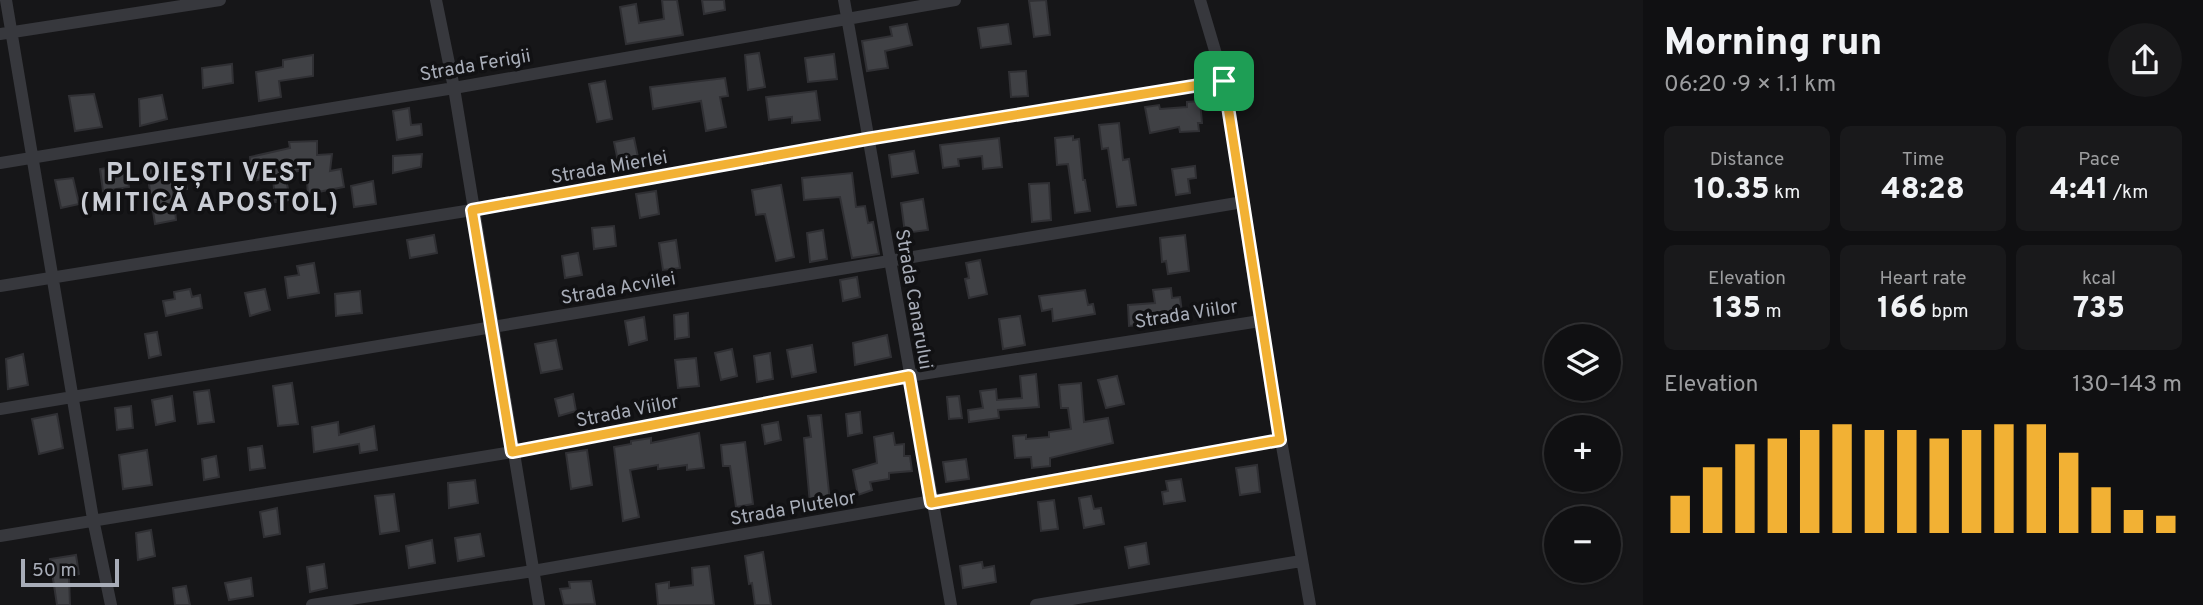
<!DOCTYPE html>
<html lang="en">
<head>
<meta charset="utf-8">
<style>
  body { margin:0; font-family:Overpass,sans-serif; background:#19191b; color:#f1f3f6; height:100vh; display:flex; flex-direction:column; font-size:26px; white-space:nowrap }
  * { box-sizing:border-box; margin:0 }
  p { font-size:23px; color:#9c9d9f }
  .icon { flex:none; width:38px; height:38px; fill:none; stroke:currentColor; stroke-width:2; stroke-linecap:round; stroke-linejoin:round }
  .map { position:relative; flex:1; overflow:hidden }
  .details { display:flex; flex-direction:column; background:#101012; width:560px }
  .details>* { flex:none }
  .fabs { position:absolute; left:1544px; top:324px; display:grid; gap:14px }
  .fabs a { display:grid; place-items:center; width:77px; height:77px; border-radius:50%; background:#101012; box-shadow:0 2px 5px #0004,0 0 0 2px #303032; font-size:35px }
  .scale { position:absolute; left:21px; bottom:18px; width:98px; box-sizing:border-box; padding-left:7px; border:4px solid #a8adb8; border-top:0; font-size:19px; line-height:24px; white-space:nowrap; color:#a8adb8; -webkit-text-stroke:5px #111113; paint-order:stroke }
  .pin { position:absolute; display:grid; place-items:center; width:60px; height:60px; color:#fff; margin:-30px; border-radius:14px; box-shadow:0 4px 10px #0006 }
  .round { display:grid; place-items:center; flex:none; width:74px; height:74px; border-radius:37px; background:#19191b }
  .overview { display:flex; align-items:center; justify-content:space-between; height:119px; padding:0 21px }
  h1 { font-size:38px; font-weight:800; line-height:52px }
  .stats { display:grid; grid-template-columns:repeat(3,1fr); gap:10px; height:119px; padding:7px 21px }
  .stats div { display:grid; align-content:center; border-radius:10px; background:#19191b; text-align:center }
  .stats b { font-size:30px; font-weight:800 }
  .stats small { font-size:19px; font-weight:400 }
  .stats p { font-size:19px }
  .chart { height:196px; padding:14px 21px }
  .chart p { display:flex; justify-content:space-between }
  .chart svg { width:100%; height:126px; margin-top:7px; stroke:#f2b134; stroke-width:6 }
  main { display:flex; flex:1; min-height:0 }
  .map>svg:first-child { display:block }
  .building { fill:#404145; stroke:#303034; stroke-width:2 }
  .lines { fill:none; stroke-linecap:round; stroke-linejoin:round }
  .minor { stroke:#37383d; stroke-width:12 }
  .route-casing { stroke:#fff; stroke-width:14 }
  .route { stroke:#f2b134; stroke-width:9 }
  .labels { text-anchor:middle; stroke-width:7; stroke-linejoin:round; paint-order:stroke }
  .street-label { font-size:19px; fill:#a8adb8; stroke:#111113 }
  .district-label { font-size:26px; font-weight:bold; letter-spacing:2px; fill:#c9ccd4; stroke:#111113 }
</style>
</head>
<body>
<main>
<div class="map">
<svg width="1643" height="605" viewBox="0 0 1643 605">
  <rect width="100%" height="100%" fill="#161618"/>
  <path class="building" d="M662,0H677L683,35L626,44L620,7L636,4L639,23L664,19Z
    M702,0H724L725,10L704,14Z
    M1046,0L1050,35L1034,37L1029,1Z
    M907,24L912,45L885,51L888,68L867,71L862,41L892,36L890,27Z
    M1008,24L1011,44L981,48L978,28Z
    M759,53L765,87L748,90L745,55Z
    M834,54L837,79L808,82L805,58Z
    M313,55V76L279,81L281,97L259,101L256,72L283,67V60Z
    M232,64L233,83L203,88L202,68Z
    M1026,71L1028,96L1011,97L1009,72Z
    M725,78L728,96L720,97L726,127L706,131L701,101L653,109L650,87Z
    M605,81L612,119L597,122L589,84Z
    M816,91L820,120L792,123V117L769,120L766,97Z
    M94,94L102,127L75,131L69,96Z
    M162,95L167,119L140,126L139,99Z
    M1200,101L1202,123H1198L1199,131L1180,132L1179,127L1150,133L1145,107L1159,105L1160,109L1187,107V102Z
    M409,108L411,125L421,124L422,135L397,140L393,111Z
    M1119,123L1123,160L1129,159L1136,205L1117,207L1108,148L1102,149L1099,125Z
    M1073,136V140L1079,139L1083,180H1085L1090,211L1075,213L1068,164L1057,165L1055,138Z
    M634,138L639,162L619,166L614,142Z
    M999,138L1002,167L983,169L982,156L958,159L959,166L943,168L940,145Z
    M317,141V155L332,154L330,171L341,169L344,187L308,194L306,170L285,173L290,200L275,202L273,177L252,181L250,157L290,148L289,142Z
    M914,151L918,173L892,177L889,155Z
    M422,154L421,167L393,173V156Z
    M163,162L164,167L182,162L187,189L173,192L176,220L155,224L146,165Z
    M125,165L129,187L103,191L100,169Z
    M1195,166L1196,178L1188,179L1190,193L1176,195L1172,169Z
    M852,173L856,207L865,206L868,223L873,222L879,254L852,258L840,197L804,200L802,178Z
    M73,178L79,204L61,208L55,180Z
    M373,181L376,204L354,207L351,186Z
    M1049,183L1051,220L1032,222L1029,184Z
    M781,185L794,257L776,261L765,214L756,215L752,190Z
    M656,191L659,214L640,218L636,194Z
    M923,199L928,230L905,233L901,203Z
    M614,226L616,246L594,249L592,228Z
    M823,230L827,259L810,262L807,233Z
    M434,235L437,253L410,258L407,240Z
    M1185,235L1189,271L1168,274L1166,261L1162,262L1160,238Z
    M676,240L680,268L663,270L659,243Z
    M578,253L582,275L565,278L562,256Z
    M980,260L987,294L969,298L965,279L969,278L966,263Z
    M314,263L319,293L288,298L285,277L299,275L297,266Z
    M857,277L860,297L843,301L840,280Z
    M1171,288L1172,298L1180,297L1183,320L1129,326L1128,305L1155,303L1153,290Z
    M190,289L192,297L200,295L202,308L166,316L163,301L175,299L174,292Z
    M265,289L270,310L250,316L245,293Z
    M1085,290L1088,305L1093,304L1095,314L1053,321L1052,309L1042,311L1039,296Z
    M360,291L362,313L336,316L335,294Z
    M688,313L689,337L675,339L674,315Z
    M1020,316L1025,345L1003,349L999,319Z
    M644,317L647,340L629,345L625,321Z
    M157,332L161,355L149,358L145,334Z
    M887,335L891,357L855,365L853,343Z
    M556,340L562,369L541,373L535,344Z
    M812,345L816,372L792,377L787,350Z
    M732,349L737,376L721,380L715,353Z
    M770,353L773,379L757,382L754,356Z
    M23,354L28,385L8,389L6,359Z
    M696,358L699,386L678,388L675,360Z
    M1036,374L1039,407L998,410L999,418L969,422L968,410L983,408L980,391L996,389L997,400L1022,398L1020,376Z
    M1117,376L1124,404L1106,408L1098,380Z
    M292,383L298,424L278,426L273,386Z
    M1081,383L1084,422L1108,418L1113,443L1050,458V466L1032,468L1031,457L1015,458L1013,436L1026,435V439L1049,437V432L1071,429L1068,408H1061L1059,385Z
    M209,390L214,422L198,424L194,392Z
    M573,394L576,411L559,416L555,399Z
    M172,396L175,421L156,425L152,400Z
    M959,396L962,418L949,419L947,397Z
    M131,406L133,428L117,430L115,408Z
    M860,412L862,433L848,436L846,414Z
    M57,414L63,448L39,454L32,419Z
    M821,415L830,502L810,504L804,438L811,437L808,416Z
    M338,422L339,435L374,426L377,450L360,453L359,444L314,452L312,427Z
    M778,422L781,440L765,444L762,425Z
    M699,433L704,468L687,470V465L658,469V465L630,470L639,517L623,521L614,447L631,444V441L651,438V443Z
    M893,433L895,445L904,444V456H910L912,471L889,473V479L870,482L872,490L858,495L853,470L877,463L874,437Z
    M745,442L753,504L736,507L730,466H723L721,445Z
    M262,446L265,468L250,470L248,448Z
    M147,450L152,485L123,489L119,455Z
    M587,450L592,485L571,489L566,453Z
    M216,456L219,477L204,480L202,459Z
    M966,459L969,479L946,482L943,462Z
    M1257,465L1260,492L1240,495L1236,468Z
    M1181,479L1185,501L1164,504L1162,492L1168,491L1166,481Z
    M475,480L478,503L449,508L448,483Z
    M394,494L399,531L380,534L375,496Z
    M1091,496L1094,509L1101,508L1104,524L1084,528L1079,498Z
    M1054,500L1058,529L1041,531L1038,502Z
    M277,508L280,534L264,537L260,512Z
    M151,530L155,556L138,560L136,533Z
    M480,534L484,556L458,561L455,538Z
    M432,540L435,563L409,568L406,546Z
    M1146,543L1149,564L1129,568L1125,547Z
    M763,552L771,605H755L752,583L749,584L745,556Z
    M76,555L79,574L69,577L70,605H57L50,559Z
    M982,562L983,568L994,566L996,582L963,588L960,566Z
    M324,564L327,588L310,592L307,567Z
    M709,566L714,605H658L656,584L669,582V588L693,585L692,568Z
    M251,578L253,596L229,600L225,583Z
    M591,581L595,604L564,605L560,589L570,588L569,582Z
    M186,586L190,605H175L173,588Z"/>
  <g class="lines">
    <path class="minor" d="M6,0L93,519L111,605
      M436,0L454,88L539,605
      M844,0L951,605
      M1200,0L1224,81L1260,321L1310,605
      M0,34L220,0
      M0,163L454,88L955,0
      M0,286L472,210L867,139L1224,81
      M0,409L1243,202
      M0,536L512,452L909,376L1260,321
      M312,605L533,571L1280,440
      M1036,605L1301,561"/>
  </g>
  <g class="lines">
    <defs>
      <path id="route" d="M1224,81L1280,440L931,503L909,376L512,452L472,210L867,139Z"/>
    </defs>
    <use href="#route" class="route-casing"/>
    <use href="#route" class="route"/>
  </g>
  <g class="labels">
    <g class="street-label">
      <text transform="translate(475 64) rotate(-10)" y="7">Strada Ferigii</text>
      <text transform="translate(609 166) rotate(-10)" y="7">Strada Mierlei</text>
      <text transform="translate(618 287) rotate(-10)" y="7">Strada Acvilei</text>
      <text transform="translate(915 299) rotate(80)" y="7">Strada Canarului</text>
      <text transform="translate(1186 313) rotate(-9)" y="7">Strada Viilor</text>
      <text transform="translate(627 410) rotate(-11)" y="7">Strada Viilor</text>
      <text transform="translate(793 507) rotate(-10)" y="7">Strada Plutelor</text>
    </g>
    <g class="district-label">
      <text x="210" y="181">PLOIEȘTI VEST<tspan x="210" dy="30">(MITICĂ APOSTOL)</tspan></text>
    </g>
  </g>
</svg>
<div class="fabs">
<a><svg class="icon" aria-label="layers" viewBox="0 0 24 24"><path d="M12 4l9 5-9 5-9-5zM3 14l9 5 9-5"/></svg></a>
<a>+</a>
<a>−</a>
</div>
<div class="scale">50 m</div>
<div class="pin" style="left:1224px;top:81px;background:#1e9e55"><svg class="icon" aria-label="arrive" viewBox="0 0 24 24"><path d="M6 21V4h12l-3 4 3 4H6"/></svg></div>
</div>
<section class="details">
<div class="overview"><div><h1>Morning run</h1><p>06:20 · 9 × 1.1 km</p></div><a class="round"><svg class="icon" aria-label="share" viewBox="0 0 24 24"><path d="M12 15V3M7 8l5-5 5 5M5 13v7h14v-7"/></svg></a></div>
<div class="stats">
<div><p>Distance</p><b>10.35<small> km</small></b></div>
<div><p>Time</p><b>48:28</b></div>
<div><p>Pace</p><b>4:41<small> /km</small></b></div>
</div>
<div class="stats">
<div><p>Elevation</p><b>135<small> m</small></b></div>
<div><p>Heart rate</p><b>166<small> bpm</small></b></div>
<div><p>kcal</p><b>735</b></div>
</div>
<div class="chart"><p><span>Elevation</span>130–143 m</p>
<svg viewBox="0 0 160 44" preserveAspectRatio="none"><path d="M5 44V31M15 44V21M25 44V13M35 44V11M45 44V8M55 44V6M65 44V8M75 44V8M85 44V11M95 44V8M105 44V6M115 44V6M125 44V16M135 44V28M145 44V36M155 44V38"/></svg>
</div>
</section>
</main>
</body>
</html>
